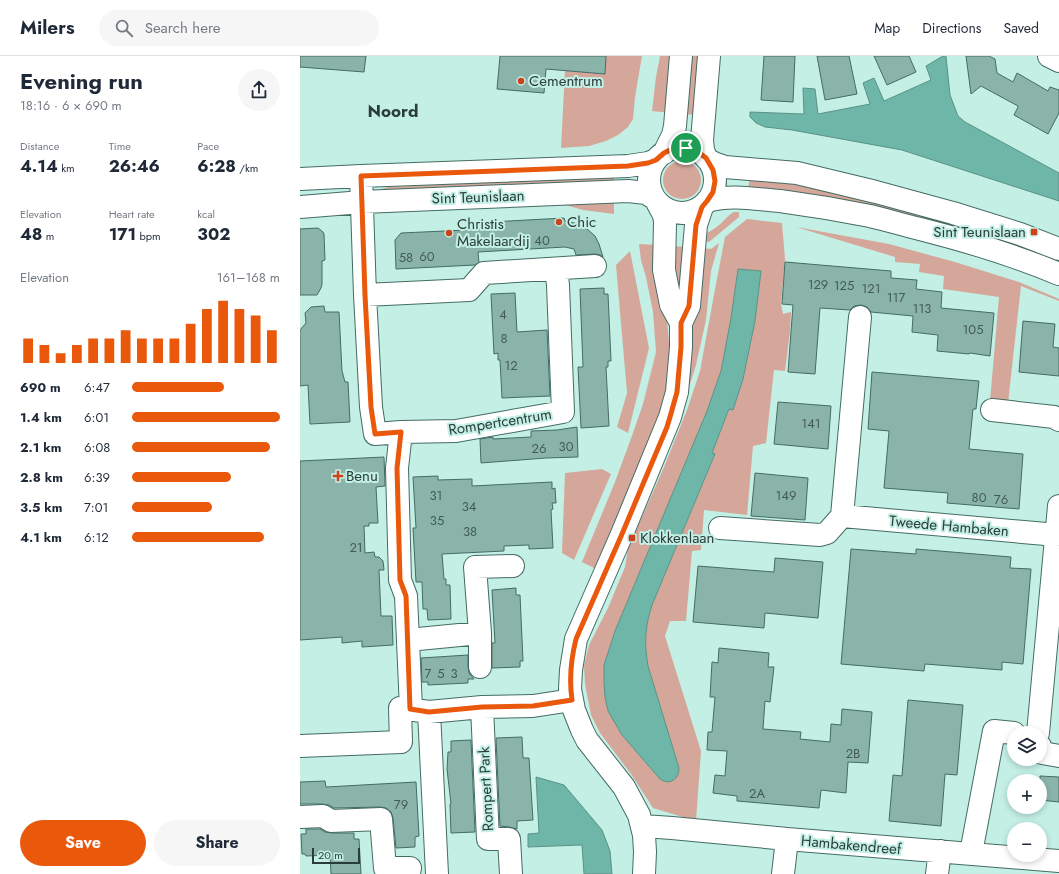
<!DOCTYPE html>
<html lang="en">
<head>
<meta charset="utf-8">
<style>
  body { margin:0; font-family:Jost,sans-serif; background:#f6f6f7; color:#1f2937; height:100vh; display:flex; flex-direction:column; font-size:15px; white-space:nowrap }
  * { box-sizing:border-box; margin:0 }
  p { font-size:13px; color:#747a83 }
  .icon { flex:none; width:22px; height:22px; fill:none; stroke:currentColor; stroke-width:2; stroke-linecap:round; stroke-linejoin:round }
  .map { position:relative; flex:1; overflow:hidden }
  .panel { display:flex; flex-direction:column; background:#fff; width:300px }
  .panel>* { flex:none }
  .controls { position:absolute; left:707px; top:670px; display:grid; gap:8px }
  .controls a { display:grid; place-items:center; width:40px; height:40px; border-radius:50%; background:#fff; box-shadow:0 2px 6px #0003; font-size:20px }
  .scale { position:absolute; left:12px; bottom:10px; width:48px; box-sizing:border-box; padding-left:4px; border:2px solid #2b3d39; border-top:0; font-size:11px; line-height:14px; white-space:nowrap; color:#2b3d39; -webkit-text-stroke:3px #c3efe5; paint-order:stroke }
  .pin { position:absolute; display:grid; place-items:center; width:34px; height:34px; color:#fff; margin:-17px; border:2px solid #fff; border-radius:50%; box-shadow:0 1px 4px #0007 }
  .round { display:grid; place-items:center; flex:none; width:42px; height:42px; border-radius:21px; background:#f6f6f7 }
  .head { display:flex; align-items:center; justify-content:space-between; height:68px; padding:0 20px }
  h1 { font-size:22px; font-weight:700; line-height:30px }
  .figures { display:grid; grid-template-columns:repeat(3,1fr); gap:6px; height:68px; padding:4px 20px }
  .figures div { display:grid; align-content:center }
  .figures b { font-size:17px; font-weight:700 }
  .figures small { font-size:11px; font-weight:400 }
  .figures p { font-size:11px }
  .chart { height:112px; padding:8px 20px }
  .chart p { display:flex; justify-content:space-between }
  .chart svg { width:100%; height:72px; margin-top:4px; stroke:#ea580c; stroke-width:6 }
  .cta { display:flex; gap:8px; margin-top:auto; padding:8px 20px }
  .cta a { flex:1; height:46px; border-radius:24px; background:#ea580c; color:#fff; font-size:16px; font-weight:700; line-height:46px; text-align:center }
  .cta a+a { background:#f6f6f7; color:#1f2937 }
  ul { padding:0 20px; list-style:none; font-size:13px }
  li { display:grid; grid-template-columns:64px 48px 1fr; align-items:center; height:30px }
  li i { height:10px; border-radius:5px; background:#ea580c }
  header { display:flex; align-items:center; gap:24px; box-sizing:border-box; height:56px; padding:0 20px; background:#fff; border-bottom:1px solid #e0e1e3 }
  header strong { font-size:19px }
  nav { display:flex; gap:22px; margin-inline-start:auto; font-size:14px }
  .search { width:280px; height:36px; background:#f6f6f7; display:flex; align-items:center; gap:10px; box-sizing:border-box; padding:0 14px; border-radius:22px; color:#747a83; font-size:15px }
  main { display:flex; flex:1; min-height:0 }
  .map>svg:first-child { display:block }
  .green { fill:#d5a79a; fill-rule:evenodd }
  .water { fill:#6eb6a7; stroke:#5a9286 }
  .building { fill:#8ab4aa; stroke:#446c64 }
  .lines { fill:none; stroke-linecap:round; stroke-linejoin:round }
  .minor-casing { stroke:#446c63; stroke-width:24 }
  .minor { stroke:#fff; stroke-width:22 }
  .route-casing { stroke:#fff; stroke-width:8 }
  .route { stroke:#ea580c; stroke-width:5 }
  .poi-dot { fill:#cb421b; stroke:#c3efe5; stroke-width:1.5 }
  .labels { text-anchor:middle; stroke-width:4; stroke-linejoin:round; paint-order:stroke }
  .number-label { font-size:13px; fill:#435b55 }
  .poi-label { font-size:15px; fill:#2b3d39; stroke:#c3efe5; text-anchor:start }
  .street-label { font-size:15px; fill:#2b3d39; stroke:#c3efe5 }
  .quarter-label { font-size:17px; font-weight:bold; fill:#2b3d39; stroke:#c3efe5 }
</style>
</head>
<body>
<header>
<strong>Milers</strong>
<div class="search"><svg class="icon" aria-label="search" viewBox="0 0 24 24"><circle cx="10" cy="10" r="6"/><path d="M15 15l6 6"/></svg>Search here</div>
<nav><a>Map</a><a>Directions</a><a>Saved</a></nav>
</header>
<main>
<section class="panel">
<div class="head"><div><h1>Evening run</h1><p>18:16 · 6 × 690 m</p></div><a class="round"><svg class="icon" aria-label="share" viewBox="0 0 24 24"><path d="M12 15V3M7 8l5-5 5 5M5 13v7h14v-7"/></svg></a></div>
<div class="figures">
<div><p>Distance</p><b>4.14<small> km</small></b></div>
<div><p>Time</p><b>26:46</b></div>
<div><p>Pace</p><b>6:28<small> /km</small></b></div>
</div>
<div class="figures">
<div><p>Elevation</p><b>48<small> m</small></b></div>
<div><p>Heart rate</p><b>171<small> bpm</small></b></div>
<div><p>kcal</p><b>302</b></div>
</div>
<div class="chart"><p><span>Elevation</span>161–168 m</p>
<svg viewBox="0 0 160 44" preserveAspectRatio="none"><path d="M5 44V29M15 44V33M25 44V38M35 44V33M45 44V29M55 44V29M65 44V24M75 44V29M85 44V29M95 44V29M105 44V20M115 44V11M125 44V6M135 44V11M145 44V15M155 44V24"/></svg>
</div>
<ul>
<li><b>690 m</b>6:47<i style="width:62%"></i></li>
<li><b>1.4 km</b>6:01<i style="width:100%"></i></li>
<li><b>2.1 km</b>6:08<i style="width:93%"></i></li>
<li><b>2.8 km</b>6:39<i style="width:67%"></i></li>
<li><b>3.5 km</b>7:01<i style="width:54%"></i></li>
<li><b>4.1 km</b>6:12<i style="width:89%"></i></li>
</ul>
<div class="cta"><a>Save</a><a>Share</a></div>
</section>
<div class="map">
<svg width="759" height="818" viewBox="0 0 759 818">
  <rect width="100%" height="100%" fill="#c3efe5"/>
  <path class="green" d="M306,0H342L335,41L333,63L328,71L318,79L306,85L289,90L261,92L265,14L305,17Z
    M360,0H376L371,57L352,55L356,21Z
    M386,0H403L398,59L381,58Z
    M363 124a19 19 0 1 1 38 0a19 19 0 1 1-38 0Z
    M314,117V130L76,137L79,134L88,131L231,124Z
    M450,118L496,123L753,196L749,208L448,136Z
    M314,142V158L283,154L262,148Z
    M434,156H439V161L409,186H400L401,180C407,177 413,174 419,169C424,165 428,159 434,156Z
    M447,163L482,167L485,203L481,248L483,258L491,256L490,275L485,315L474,314L466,387L453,390L447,459L404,454L401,494L392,495L386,565H370L365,580L401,695L396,765L353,752L331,718L300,677L291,659L285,628L284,610L289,589L308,552L325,511L328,493L364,411L387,354L400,315L416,228L425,181ZM438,213L461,215L455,265L443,323L433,354L430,352L412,397L415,399L352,549C345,571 344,587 348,610L379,712L364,725L360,723L322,679L308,655L305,641L304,626V609L315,575L407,355L421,315L431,262Z
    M496,171L589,188L655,206L719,226L759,243V245L721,230L708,347L690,345L699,241L643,233L644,220L619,216L620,208L595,206V201Z
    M419,187L411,215L406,264L396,309L386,341L399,192L411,193Z
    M339,188L357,189L366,253L371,308L363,356L298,514L282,506L315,426L333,377L343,348L356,296L353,256L346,221L341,204Z
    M371,190L388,191L381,251Z
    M330,195L349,292L328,377L317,371L327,337L316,209Z
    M302,413L311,418L274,504L262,497L265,417Z"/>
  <path class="water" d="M643,0H646L650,39L658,60L665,66L759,117V145L602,94L492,74L465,71L456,67L450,61V56L504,58L503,32L515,33L518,58L570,48L563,27L574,22L584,45L631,24L626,10Z
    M438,213L461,215L455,265L443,323L433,354L429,353L412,397L415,398L352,549C345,571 344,587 348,610L379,712C379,723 370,730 360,723L322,679L308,655L305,641L304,626V609L315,575L407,355L421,315L431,262Z
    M236,721L264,729L302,774L310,795L312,818H284L282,789L228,791V778L239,777Z"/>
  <path class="building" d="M0,0H66L64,16L0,11Z
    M200,0H306L305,18L246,13L244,37L197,33Z
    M464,0H495L493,46L461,44Z
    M517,0H549L557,38L525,44Z
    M574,0H609L616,16L587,29Z
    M666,0H689L695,3L697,17L713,26L717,17L748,35L750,31L759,34V57L748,78L714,59L718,51V50L681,30L671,38Z
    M264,162L265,165L279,168L287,173L295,180L299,188L303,201L300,199L295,198L276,199L274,193L265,191L178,196L179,207L175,209L96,213L95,184L101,177L188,173V167H191V166Z
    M18,172L23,176L24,178L25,204L22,205V228L21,232L17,239H0V173Z
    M485,206L591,215V222L617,224L616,233L642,236L641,252L694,257L690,300L670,297L669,298L637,295L638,279L612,276L613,260L571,256L567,251L561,249L554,250L550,254L520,252L515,318L488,316L493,249L482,248Z
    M304,232V238H308L311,305H308V311H306L309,370L281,372L278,311H283L280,233Z
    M215,237L217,276L247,274L250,340L202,342L200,304H198V297L194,298L191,238Z
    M24,250L25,256H39L42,315L45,326H48L50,366L10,368L8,329L0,330V274L6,267L5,257L11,251Z
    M723,265L755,268L753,291L759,292V320L719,316Z
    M572,316L679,325L676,353H673L669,393L723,398L719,453L647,447L648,437L584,432L589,375L568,373Z
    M478,346L531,350L528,393L474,388Z
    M277,371L278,401L246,402L181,407L180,383L193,381V383L231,381V375L257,374Z
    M84,401L85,430L76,431L78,467H69V470H64L65,497L74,496L75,501H79L83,505L84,514H79L81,560H92L93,589L62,591V585L42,587V581L0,584V405Z
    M455,417L508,422L505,464L451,460Z
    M138,420V424L172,423V430L252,426V433L255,432L256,447H252L253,453L251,454L253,492L229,493V489L204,490V495L142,498L144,523H146V529H150L151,563L128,564L127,553H123L122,526H116L113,472H116L113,421Z
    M551,493L616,498V493L711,501L710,512L731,513L723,608L702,606V614L625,608L624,615L541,608Z
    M475,502L523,506L518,562L465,557L464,572L393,566L398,510L474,516Z
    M216,532V539H220L223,605H220V611L192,612V587H195L192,534Z
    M419,592L469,597L468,611H474L470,646L465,645L463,673L501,676L500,683L530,686L531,668L541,669L542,653L572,656L568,707L548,706L546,737L521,734L519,752L437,745V740L413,737L415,719L425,720L427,695L407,694L408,676H412L415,641H410L412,606L418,607Z
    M168,599V611L169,617L174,623H168V627L128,629V626H122L121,602Z
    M608,644L663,649L657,719L645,718L641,770L589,765L593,719L602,720Z
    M222,681L223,702H229L233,764L217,765V773L209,771L200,770L196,682Z
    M171,684L175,776L151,777L150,748H151L147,713L148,696H151V685Z
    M740,720L759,721V746L740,744Z
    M25,725L26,731L116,726L119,780L115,781V791L96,792L93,762L91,756L86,752L80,751L34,752L29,749L22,748H0V726Z
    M6,773H20L25,776L32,777H54V783H59L61,818H31L30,799L6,800L5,798H2L1,778H6Z"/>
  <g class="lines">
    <defs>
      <path id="minor" d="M749,0L759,5
        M349 124a33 33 0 1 1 66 0a33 33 0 1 1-66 0Z
        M364,97L373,79L375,70L381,0
        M406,102L403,94L402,84L409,0
        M408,104L416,108L425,111L497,117L576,136L653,157L720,178L759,193
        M61,120L65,239L71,351L75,378L101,376L156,375L263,356L258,229L256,213
        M0,123L61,120L328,110L348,107L356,104
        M407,145C431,138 455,143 480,145C510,149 540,154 570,160C587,164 603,169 620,173C667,185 714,199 759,218
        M357,146L364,159L365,166L364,214L371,249L381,267
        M0,151L62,146L328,135L346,137L354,142
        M65,239L169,234L184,217L295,210
        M692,354L754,361L759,364
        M101,376L97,412L100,524L106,540L111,653
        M542,460L757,479
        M420,472L520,479L527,477L542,460L560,261
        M108,584L180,577
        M180,611V577L175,511L213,510
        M182,651L188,783H209L211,818
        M129,656L137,818
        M738,677L759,450
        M0,690L101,686L100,652L129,656L182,651L233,650L272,644
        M740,690L742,697L759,700
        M0,761L23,760L31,765L81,763L85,812H110L109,818
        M343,770L372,772L487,783L759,805
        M671,797L694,675L714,677
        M344,818L345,796L344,779L339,759L324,731L287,684L282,674L274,654L270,633L271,614L276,583L322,478L370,361L377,336L381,291V267L389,250L396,169L402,151
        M483,818L487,783
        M637,818L640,795"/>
    </defs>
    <use href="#minor" class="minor-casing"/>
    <use href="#minor" class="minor"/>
  </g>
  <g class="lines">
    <defs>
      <path id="route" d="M374,92H386L397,95L406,102L413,114L415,125L413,136L407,145L402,151L396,169L389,250L381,267V291L377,336L370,361L367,371L322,478L276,583C271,603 269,623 272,644L233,650L182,651L129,656L110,653L106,540L100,524L97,412L101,376L75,378L71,351L65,239L61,120L328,110L348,107L356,104L364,97Z"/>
    </defs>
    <use href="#route" class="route-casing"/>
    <use href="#route" class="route"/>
  </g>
  <g class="poi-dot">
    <circle cx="221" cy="25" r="4"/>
    <circle cx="259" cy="166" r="4"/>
    <rect x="730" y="172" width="8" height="8" rx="2"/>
    <circle cx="149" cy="177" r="4"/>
    <path d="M36 414h4v4h4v4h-4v4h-4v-4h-4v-4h4z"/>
    <rect x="328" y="478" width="8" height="8" rx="2"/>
  </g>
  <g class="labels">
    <g class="number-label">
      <text x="242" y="189">40</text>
      <text x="127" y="205">60</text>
      <text x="106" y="206">58</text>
      <text x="518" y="233">129</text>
      <text x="544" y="234">125</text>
      <text x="571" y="237">121</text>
      <text x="596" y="246">117</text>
      <text x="622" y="257">113</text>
      <text x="203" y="263">4</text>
      <text x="673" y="278">105</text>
      <text x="204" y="287">8</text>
      <text x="211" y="314">12</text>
      <text x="511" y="372">141</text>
      <text x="266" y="395">30</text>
      <text x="239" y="397">26</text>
      <text x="136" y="444">31</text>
      <text x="486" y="444">149</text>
      <text x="679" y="446">80</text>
      <text x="701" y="448">76</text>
      <text x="169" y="455">34</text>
      <text x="137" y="469">35</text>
      <text x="170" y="480">38</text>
      <text x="56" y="496">21</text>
      <text x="128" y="622">7</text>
      <text x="141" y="622">5</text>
      <text x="154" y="622">3</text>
      <text x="553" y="702">2B</text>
      <text x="457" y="742">2A</text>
      <text x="101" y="753">79</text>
    </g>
    <g class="poi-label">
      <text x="229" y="30">Cementrum</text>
      <text x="267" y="171">Chic</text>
      <text x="157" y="173">Christis<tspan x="157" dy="17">Makelaardij</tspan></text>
      <text x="726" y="181" text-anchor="end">Sint Teunislaan</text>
      <text x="46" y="425">Benu</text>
      <text x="340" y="487">Klokkenlaan</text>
    </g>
    <g class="street-label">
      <text transform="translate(178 141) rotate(-2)" y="5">Sint Teunislaan</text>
      <text transform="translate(200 366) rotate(-9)" y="5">Rompertcentrum</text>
      <text transform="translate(649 470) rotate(5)" y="5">Tweede Hambaken</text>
      <text transform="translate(186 733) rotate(-93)" y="5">Rompert Park</text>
      <text transform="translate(551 789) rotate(5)" y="5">Hambakendreef</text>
    </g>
    <g class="quarter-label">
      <text x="93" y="61">Noord</text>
    </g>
  </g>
</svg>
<div class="controls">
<a><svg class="icon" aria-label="layers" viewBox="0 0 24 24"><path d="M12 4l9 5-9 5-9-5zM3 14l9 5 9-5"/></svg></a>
<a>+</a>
<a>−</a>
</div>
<div class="scale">20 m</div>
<div class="pin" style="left:386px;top:92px;background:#1e9e55"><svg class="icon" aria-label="arrive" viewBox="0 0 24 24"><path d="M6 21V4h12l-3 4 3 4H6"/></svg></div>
</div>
</main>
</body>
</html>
